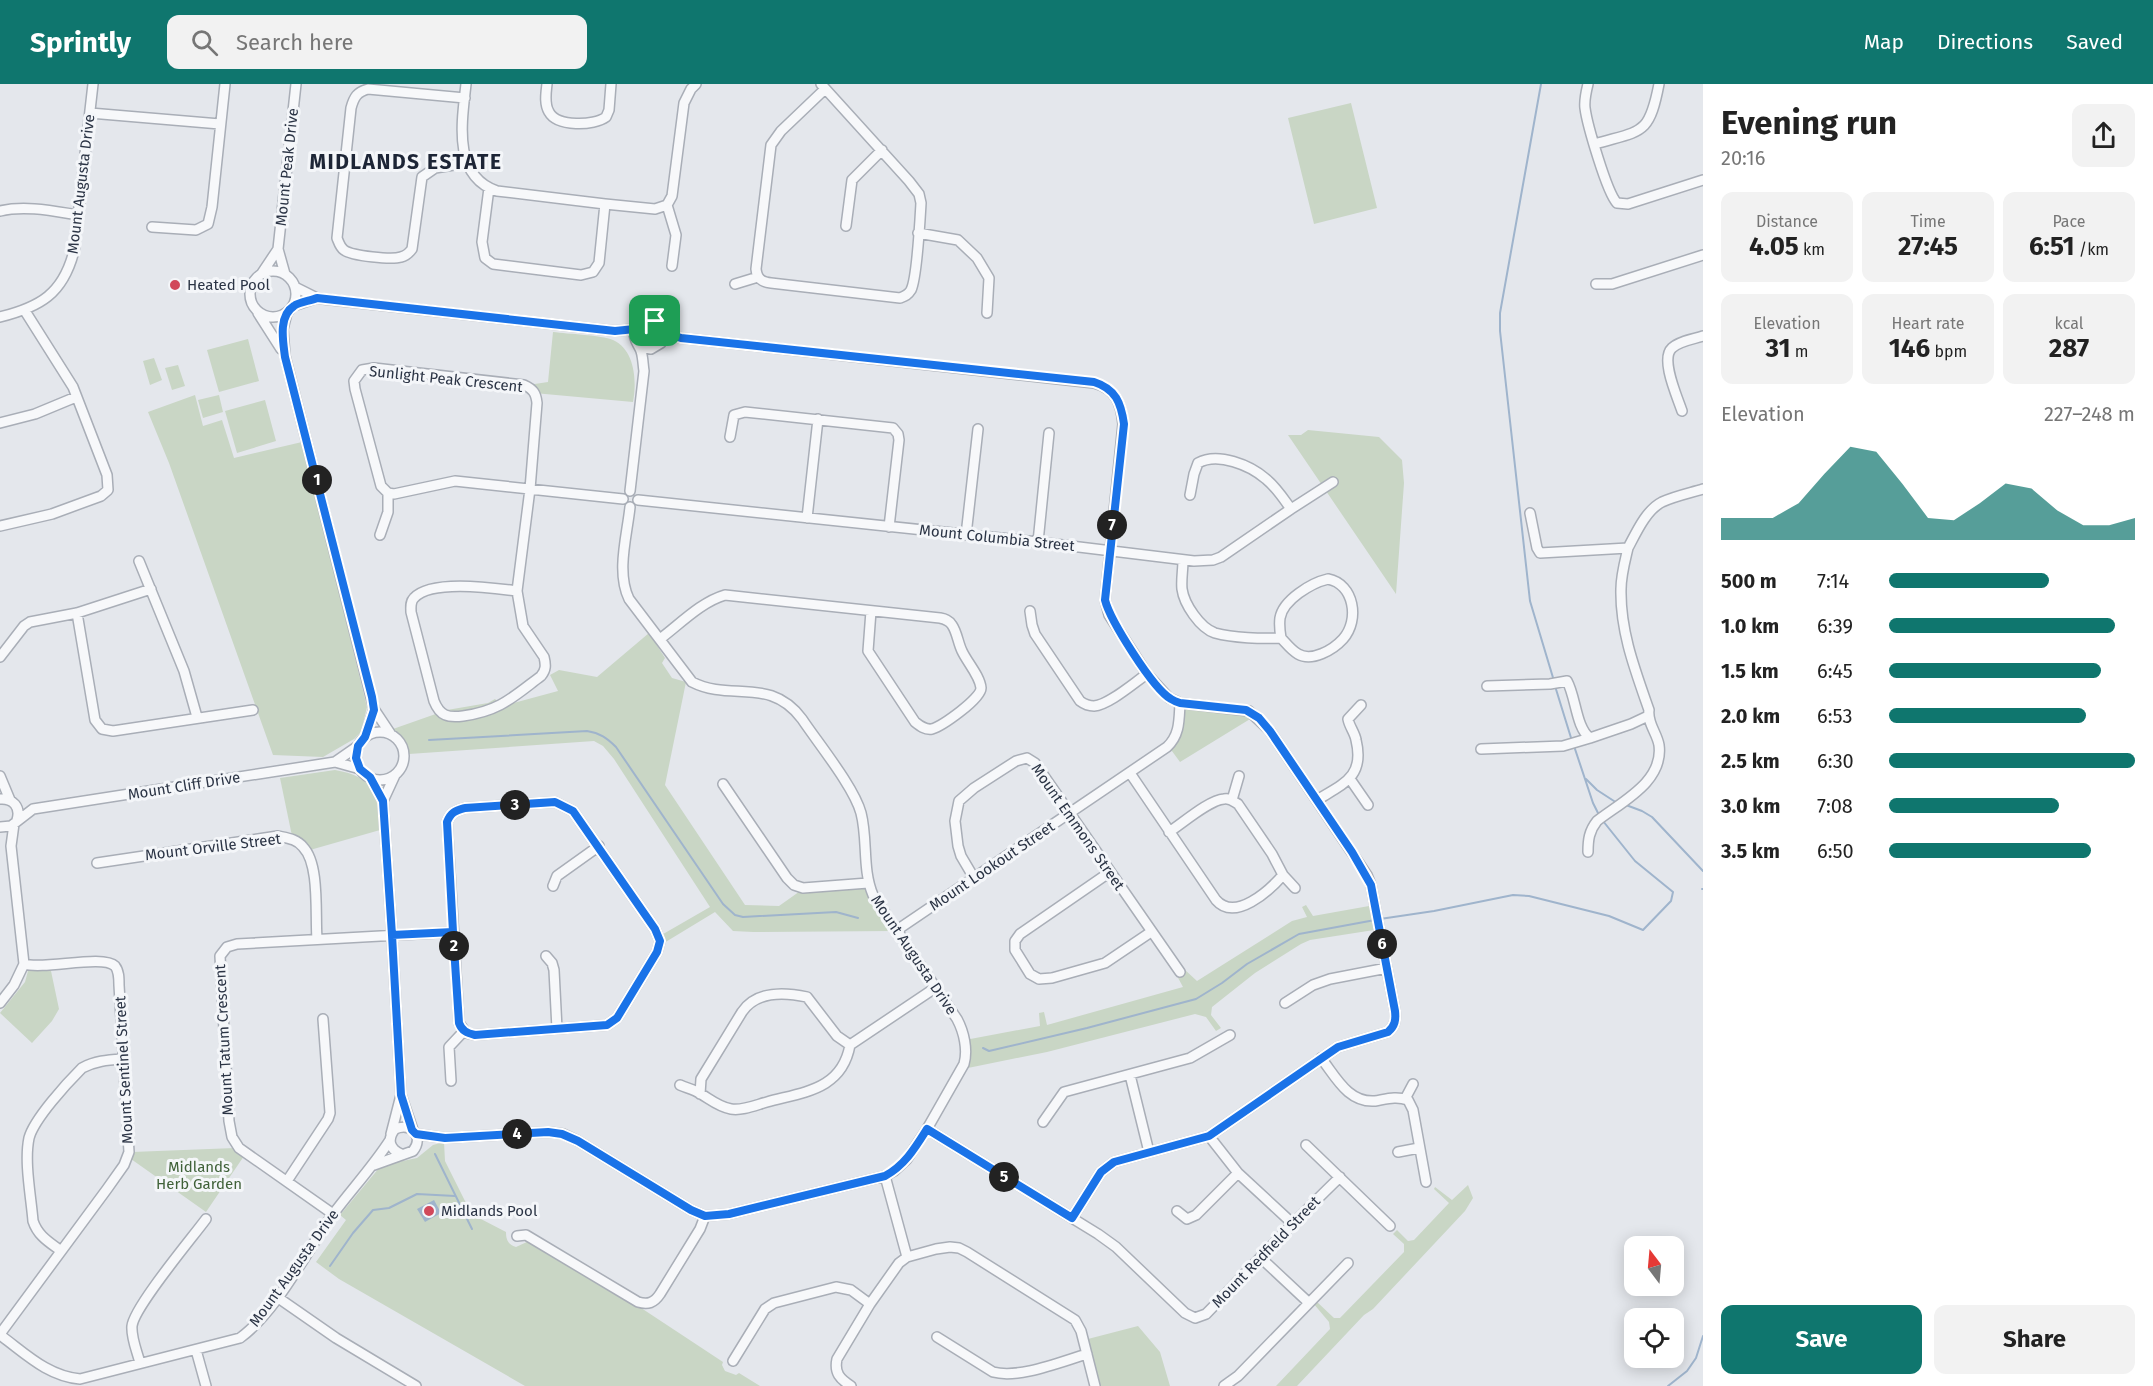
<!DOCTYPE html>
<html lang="en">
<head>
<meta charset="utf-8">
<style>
  body { margin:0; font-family:"Fira Sans",sans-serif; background:#f2f2f2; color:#222; height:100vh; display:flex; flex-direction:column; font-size:22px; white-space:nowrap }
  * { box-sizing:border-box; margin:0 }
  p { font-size:20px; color:#767676 }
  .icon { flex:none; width:33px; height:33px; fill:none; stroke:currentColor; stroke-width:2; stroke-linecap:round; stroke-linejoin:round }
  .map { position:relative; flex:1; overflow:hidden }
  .details { display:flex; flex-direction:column; background:#fff; width:450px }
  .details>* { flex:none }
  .needle { width:39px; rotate:344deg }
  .fabs { position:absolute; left:1624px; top:1152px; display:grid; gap:12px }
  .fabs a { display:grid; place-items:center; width:60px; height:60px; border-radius:12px; background:#fff; box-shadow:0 3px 15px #0003; font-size:30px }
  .pin { position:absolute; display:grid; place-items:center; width:51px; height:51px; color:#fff; margin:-26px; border-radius:12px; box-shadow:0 3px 9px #0006 }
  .km { position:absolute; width:30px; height:30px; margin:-15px; border-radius:50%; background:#222; color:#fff; font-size:16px; line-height:30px; text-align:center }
  .round { display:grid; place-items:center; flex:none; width:63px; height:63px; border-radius:12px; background:#f2f2f2 }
  .overview { display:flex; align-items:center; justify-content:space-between; height:102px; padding:0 18px }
  h1 { font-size:33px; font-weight:700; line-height:45px }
  .metrics { display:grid; grid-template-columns:repeat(3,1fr); gap:9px; height:102px; padding:6px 18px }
  .metrics div { display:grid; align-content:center; border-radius:12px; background:#f2f2f2; text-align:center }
  .metrics b { font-size:26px; font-weight:700 }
  .metrics small { font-size:16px; font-weight:400 }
  .metrics p { font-size:16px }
  .chart { height:168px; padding:12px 18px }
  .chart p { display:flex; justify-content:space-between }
  .chart svg { width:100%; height:108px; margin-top:6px; fill:#0f766e; opacity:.7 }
  .button { display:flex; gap:12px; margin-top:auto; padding:12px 18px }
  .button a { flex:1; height:69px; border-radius:12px; background:#0f766e; color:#fff; font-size:24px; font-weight:700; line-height:69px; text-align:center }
  .button a+a { background:#f2f2f2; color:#222 }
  ul { padding:0 18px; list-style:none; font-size:20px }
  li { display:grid; grid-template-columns:96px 72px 1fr; align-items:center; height:45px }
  li i { height:15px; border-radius:8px; background:#0f766e }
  header { display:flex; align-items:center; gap:36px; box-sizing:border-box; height:84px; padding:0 30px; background:#0f766e; color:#fff }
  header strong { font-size:28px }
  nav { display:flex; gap:33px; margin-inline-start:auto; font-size:21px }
  .search { width:420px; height:54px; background:#f2f2f2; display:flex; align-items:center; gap:15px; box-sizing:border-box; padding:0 21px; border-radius:12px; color:#767676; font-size:22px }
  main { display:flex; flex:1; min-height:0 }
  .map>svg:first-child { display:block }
  .green { fill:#c9d6c5 }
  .water { fill:#9fb4cc }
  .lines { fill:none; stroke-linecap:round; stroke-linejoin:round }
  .stream { stroke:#9fb4cc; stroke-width:2 }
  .minor-casing { stroke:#a9aeb7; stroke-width:12 }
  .minor { stroke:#f7f8fa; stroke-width:9 }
  .route-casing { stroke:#fff; stroke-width:12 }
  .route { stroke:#1a73e8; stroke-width:8 }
  .poi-dot { fill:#d1495b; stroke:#f4f6f9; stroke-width:2 }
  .labels { text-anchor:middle; stroke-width:6; stroke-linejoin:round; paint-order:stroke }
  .street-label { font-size:15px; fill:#2b3445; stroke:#f4f6f9 }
  .poi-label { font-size:15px; fill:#2b3445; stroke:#f4f6f9; text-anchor:start }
  .park-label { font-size:15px; fill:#3f6138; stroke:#f4f6f9 }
  .district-label { font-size:21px; font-weight:bold; letter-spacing:1.5px; fill:#1d2536; stroke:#f4f6f9 }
</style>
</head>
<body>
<header>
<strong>Sprintly</strong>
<div class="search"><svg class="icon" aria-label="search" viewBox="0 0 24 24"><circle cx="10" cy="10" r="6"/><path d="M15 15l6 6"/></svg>Search here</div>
<nav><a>Map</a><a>Directions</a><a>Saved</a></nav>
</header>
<main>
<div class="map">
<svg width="1703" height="1302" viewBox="0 0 1703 1302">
  <rect width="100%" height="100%" fill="#e4e7ec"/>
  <path class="green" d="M1351,19L1377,124L1314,140L1288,34Z
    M553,248C568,250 601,251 613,256C635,266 637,297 633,318L534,309L528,301L548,298Z
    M248,255L259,297L219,308L207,266Z
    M154,274L162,296L150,301L143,277Z
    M178,281L185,302L172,306L165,284Z
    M195,311L203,342L222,336L234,374L302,358L367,623L361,648L354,655L323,673L273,671L169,379L148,328Z
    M219,311L223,328L203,334L198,316Z
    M265,316L276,357L237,369L225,327Z
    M1308,346L1379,353L1402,376L1404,399L1396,510L1288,351H1301Z
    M649,549L665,574L662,579L672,594L686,598L665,701L745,821L779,822L803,805L864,801L893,847L753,848L733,847L715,828L659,862L658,853L710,823L614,675L603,662L594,657L409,670L405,659L393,645L447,626L488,619L495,615L502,622L558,607L550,591L559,586L597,593Z
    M1179,621L1255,632L1180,678L1169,663Z
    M335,686C375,693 378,710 380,746L310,766L292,752L280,694Z
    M1306,821L1313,832L1369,822L1374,846L1310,856L1301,860L1255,889L1212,923L1211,931L1221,944L1216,947L1206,933L1195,930L1047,968L963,985L965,956L1040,942L1039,929L1044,928L1047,941L1183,903L1176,890L1184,885L1197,897L1292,837L1307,833L1302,823Z
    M34,885L51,887L59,925L52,937L32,959L0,929L25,898L28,887Z
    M444,1058L445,1077L466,1119L479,1134L506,1148C506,1156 508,1160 516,1163L529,1157L626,1214L723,1278L722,1281L725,1287L736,1291L739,1289L760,1302H525L339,1195L316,1178L346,1136L340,1131L379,1084L393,1079L417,1074L433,1061Z
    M235,1064L244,1072L206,1128L131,1075L132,1068Z
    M1468,1101L1473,1114L1465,1127L1373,1225L1364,1231L1297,1302H1276L1330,1245L1329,1238L1313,1219L1316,1217L1334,1234H1340L1404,1168V1160L1393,1150L1397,1146L1408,1157L1414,1156L1449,1119L1434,1105L1435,1103L1452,1116Z
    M1138,1242L1160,1268L1170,1302H1096L1084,1256Z"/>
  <path class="water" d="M434,1116L441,1129L425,1138L417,1125Z"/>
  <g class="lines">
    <path class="stream" d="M1541,0L1500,229V247L1530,517L1554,597
      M1555,602L1572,657
      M429,656L587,647C600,649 607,654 616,663L723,820L735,831L743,833L836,828L858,834
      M1574,662L1593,719L1600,733
      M1586,695L1597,706L1617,719
      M1626,721L1642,727L1652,733L1703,787
      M1702,805H1703
      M1380,835L1434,827L1513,811L1529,812L1609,832L1643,846L1671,817L1673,808L1635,777L1603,737
      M983,964L989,967L1087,944L1196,915L1222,899L1247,880L1299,850L1375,836
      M435,1070L472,1145
      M330,1182L353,1149L373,1126L389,1124L417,1110L455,1112
      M1668,1302L1687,1287L1696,1274L1703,1252"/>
    <defs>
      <path id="minor" d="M466,0C462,37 452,92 497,107L605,120L655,125L667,121L672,112L684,19L691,5L696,0
        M547,0C546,9 544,20 549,28C557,43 594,42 606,33L609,26L611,0
        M821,0L909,97L919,110L921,119C920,136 917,194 911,206C908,211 905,212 900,214L771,199C762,198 757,195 756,185L771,61L781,47L825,5
        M1588,0C1586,8 1584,16 1585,24C1587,40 1607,109 1617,119L1628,120L1703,96
        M465,14L368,5C357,8 354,13 351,24L337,154C339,159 340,163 344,166C352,172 392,176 401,173C406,172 409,169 412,165L422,93L435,84L466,79
        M90,29L220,40
        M1595,60C1642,46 1649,52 1659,0
        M489,104L482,158L485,174L493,180L581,191L593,188L599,179L605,120
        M667,121L676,151L672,182
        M0,127C25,121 53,127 78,131
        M846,142L852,96L882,66
        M152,143L196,146L208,140L212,123L225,0
        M918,149L958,156L977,174L989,194L987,229
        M250 210a23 23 0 1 1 46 0a23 23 0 1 1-46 0Z
        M262,189L278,165
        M285,190L278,165L296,0
        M735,200L758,193
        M1596,200H1612L1703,171
        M295,203L317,214L323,215L615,247L635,245
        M293,222L317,214
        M258,229L281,265
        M287,229L283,245L285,272L374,625L390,649
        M0,233C40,223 63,210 74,167L93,0
        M663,248L681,254L1094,299C1116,305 1121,319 1123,340L1105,516L1109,531L1147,590L1169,614L1180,619L1249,627L1270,647L1367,791L1371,801L1395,927C1396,936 1395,942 1388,948L1338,963L1209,1052L1114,1078L1101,1088L1072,1134
        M1682,327C1677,312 1660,275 1672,264C1679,257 1694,255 1703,252
        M0,339L35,330L76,313
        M730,353L734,331L745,328L893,344L898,350L899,356L889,443
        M630,407L644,287C643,281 643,273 641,267C638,259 634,257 634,248L641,238C657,234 667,244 661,259L651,265L640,263
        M388,409L381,402L355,305L354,297L362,286L374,284L524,301C533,305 536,309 537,319L530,405L517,507L523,542L544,573C546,581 546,586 541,592C513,613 500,627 463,632C448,634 440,632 434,617L411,528C411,523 410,518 414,514C431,495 493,504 517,507
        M388,409L394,410L455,397L623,415
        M1190,411L1194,390L1198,379C1218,368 1250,381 1266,395C1276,403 1283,414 1291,425
        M638,416L1038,458L1194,477L1213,476L1221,473L1291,425L1333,398
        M1530,429L1537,464L1540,469L1628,464C1636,449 1646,426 1662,418C1675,412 1690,409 1703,405
        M807,434L818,335
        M0,442L52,430L101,412L108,406L107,391L73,303L25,227
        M380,451L388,428V409
        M966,451L978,345
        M1038,458L1049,349
        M1183,476C1183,486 1181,496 1182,505C1184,520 1200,544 1215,549C1233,554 1262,555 1281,554
        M139,477L184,587L197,633
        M1328,495C1354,500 1360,536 1343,555C1333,566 1312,578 1298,570C1291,566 1286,559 1281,554C1280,548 1279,541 1280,534C1283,516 1311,499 1328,495Z
        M1030,527L1032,541L1035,550L1080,617C1084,620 1089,622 1094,622C1109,621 1135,598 1147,590
        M77,529L94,630L95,636L102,645L113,647L253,626
        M660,555C680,540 701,518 725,511L940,534C945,535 949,536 952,541C957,548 958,559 962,567C967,578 980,592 981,604C981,615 942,642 932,645C925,646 920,642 915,638L868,567L871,527
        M0,573L24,542L30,538L77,529L151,505
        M1487,602L1550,600L1567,597C1576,613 1576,644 1590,654L1631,640L1648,632
        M356 672a24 24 0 1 1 48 0a24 24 0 1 1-48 0Z
        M365,653L374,625
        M1481,665L1563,662L1590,654
        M335,678L360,685
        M1130,689L1216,816C1235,838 1269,807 1283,791L1272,770L1238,720C1233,717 1230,714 1224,715C1209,716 1183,739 1169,748
        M0,692L10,716
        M370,693L383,717L392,851L401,1011L391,1050
        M1350,695L1368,721
        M723,700L787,794L794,801L803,804L868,799
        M0,715C13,714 21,723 17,736
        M1232,716L1239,692
        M1317,716C1343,700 1365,693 1356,656C1355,649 1349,642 1348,635L1361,621
        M383,717L395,691
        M555,718L573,727L655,845L660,857L657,868L617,934L607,941L475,951L466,949L459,939L447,738C451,728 455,727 465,724Z
        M0,743L11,742L33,725L335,678L358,662
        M1588,768C1588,756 1589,747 1597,737C1621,718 1664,698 1659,661C1657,649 1647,639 1649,626C1635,586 1620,547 1621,505C1621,491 1625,477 1628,464
        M97,779L278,752C287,754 297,755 303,763C320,780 315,831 317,855
        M1110,788L1020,850L1015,857V866L1030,890L1039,895L1052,894L1105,879L1151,848
        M1283,791L1295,804
        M974,794L961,772L958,762L955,737L959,717L974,704L1016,677L1027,674L1035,679L1180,888
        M553,802L557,792L599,762
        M897,846L1167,663C1180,651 1179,636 1180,619
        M546,872L552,879L554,886L557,945
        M0,919L14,901L24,880L11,762L14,740
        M1285,919L1313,901L1330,895L1387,884
        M1321,974C1336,993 1348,1019 1375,1017C1387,1015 1396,1012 1408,1016L1413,1026L1426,1098
        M1130,991L1149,1068
        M451,997L449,963L464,947
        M680,1001C687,1004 695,1006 701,1010C711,1016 719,1023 731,1025C742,1027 756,1021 767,1018C803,1008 842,1006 850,961L935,904
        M700,1010L701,995L742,928C756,907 784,908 807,913L837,952L850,961
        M401,1011L413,1046
        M1405,1015L1413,1000
        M1043,1038L1064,1008L1190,974L1230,951
        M927,1045L1098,1150L1116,1163L1185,1229L1195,1234L1206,1230C1251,1184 1294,1137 1340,1093
        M416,1050L445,1054L548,1048L563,1050L578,1057L691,1126L705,1132L729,1130L885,1092L894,1087L907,1075L927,1045L964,980C968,966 964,948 957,935L873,811C862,785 868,756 861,729C854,703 818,659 802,635C770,592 731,618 692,598L629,515C616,488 627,452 630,423
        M1209,1052L1238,1089L1292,1139
        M1306,1061L1390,1142
        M1398,1068L1419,1064
        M374,1081L413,1067C424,1053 412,1038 395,1045C387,1055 389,1065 401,1070
        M885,1092L907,1173
        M287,1097L328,1035L330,1029L323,935
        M1177,1127L1187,1135L1196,1131L1238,1089
        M333,1130L239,1064L232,1053L229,1037L220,872L227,863L237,860L453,848
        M517,1152L526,1151L638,1218C648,1221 654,1219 660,1210L700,1145L705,1132
        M61,1167C49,1158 38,1152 33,1137C31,1112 24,1078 29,1054C34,1035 67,999 82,984C95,977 107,976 122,975
        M1261,1174L1308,1218
        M277,1213L336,1254L416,1302
        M0,1250L107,1105L124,1081L129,1068L119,901C119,894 119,887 115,882C103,870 45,886 24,880
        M0,1251C25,1269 47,1292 80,1295L240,1254C276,1228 305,1170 331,1133C350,1107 372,1084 390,1056
        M937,1253L993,1288C1019,1295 1060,1278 1087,1270
        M196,1266L206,1302
        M733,1277L765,1225L774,1219L836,1203L851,1206L870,1220
        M140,1279C137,1267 131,1254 132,1242C134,1223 192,1154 206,1135
        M851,1302C840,1295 834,1289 837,1275L870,1220L899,1179L907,1173L936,1165L950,1163L959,1164L967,1168L1075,1236L1081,1247L1095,1302
        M1224,1302L1238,1292L1348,1179"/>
    </defs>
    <use href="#minor" class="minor-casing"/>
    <use href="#minor" class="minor"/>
  </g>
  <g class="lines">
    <defs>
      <path id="route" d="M655,237H645L635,245L615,247L317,214C310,217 299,218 294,222C278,232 283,257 285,273L372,613L374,626L365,653L358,662L356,674L360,685L370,693L383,717L392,851L453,848L459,939C462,947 467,949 475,951L607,941L617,934L657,868L660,857L655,845L573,727L555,718L465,724C455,727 451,728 447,738L453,848L392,851L401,1011L412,1046L416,1050L445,1054L548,1048L562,1050L578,1057L691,1126L705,1132L729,1130L885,1092C905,1081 915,1064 927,1045L1072,1134L1101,1088L1114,1078L1209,1052L1338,963L1388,948C1395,942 1396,936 1395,927L1371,801L1352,768L1270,647L1259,634L1246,626L1180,619C1177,618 1174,617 1171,615C1153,605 1110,536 1105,516L1124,340C1121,319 1116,305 1094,298L681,254L663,248L660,242L655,237"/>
    </defs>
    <use href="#route" class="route-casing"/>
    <use href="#route" class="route"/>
  </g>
  <g class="poi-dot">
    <circle cx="175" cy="201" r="6"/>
    <circle cx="429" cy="1127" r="6"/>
  </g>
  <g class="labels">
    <g class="street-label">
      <text transform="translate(287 83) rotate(-84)" y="5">Mount Peak Drive</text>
      <text transform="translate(81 100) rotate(-83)" y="5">Mount Augusta Drive</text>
      <text transform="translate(446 295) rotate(6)" y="5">Sunlight Peak Crescent</text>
      <text transform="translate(997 454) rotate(6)" y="5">Mount Columbia Street</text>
      <text transform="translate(184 702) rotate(-9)" y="5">Mount Cliff Drive</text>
      <text transform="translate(1078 743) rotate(55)" y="5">Mount Emmons Street</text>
      <text transform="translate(213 763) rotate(-7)" y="5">Mount Orville Street</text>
      <text transform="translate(992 782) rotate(-34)" y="5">Mount Lookout Street</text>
      <text transform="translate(914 871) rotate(56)" y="5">Mount Augusta Drive</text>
      <text transform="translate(224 956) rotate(-93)" y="5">Mount Tatum Crescent</text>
      <text transform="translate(124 986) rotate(-93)" y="5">Mount Sentinel Street</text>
      <text transform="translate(1266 1168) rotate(-46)" y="5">Mount Redfield Street</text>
      <text transform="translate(294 1184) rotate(-54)" y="5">Mount Augusta Drive</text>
    </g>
    <g class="poi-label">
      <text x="187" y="206">Heated Pool</text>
      <text x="441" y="1132">Midlands Pool</text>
    </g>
    <g class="park-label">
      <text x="199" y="1088">Midlands<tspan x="199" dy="17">Herb Garden</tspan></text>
    </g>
    <g class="district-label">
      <text x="406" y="85">MIDLANDS ESTATE</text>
    </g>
  </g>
</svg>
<div class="fabs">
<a><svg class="needle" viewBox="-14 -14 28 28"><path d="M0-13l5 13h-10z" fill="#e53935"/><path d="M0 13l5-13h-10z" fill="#767676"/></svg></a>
<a><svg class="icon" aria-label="locate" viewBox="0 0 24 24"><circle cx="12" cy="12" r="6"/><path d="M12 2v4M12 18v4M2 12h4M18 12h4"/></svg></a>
</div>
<div class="pin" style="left:655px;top:237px;background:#1e9e55"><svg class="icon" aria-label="arrive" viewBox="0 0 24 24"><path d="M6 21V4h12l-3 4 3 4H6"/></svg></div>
<b class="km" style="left:317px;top:396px">1</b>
<b class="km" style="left:454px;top:862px">2</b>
<b class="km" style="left:515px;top:721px">3</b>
<b class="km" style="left:517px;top:1050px">4</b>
<b class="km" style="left:1004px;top:1093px">5</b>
<b class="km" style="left:1382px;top:860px">6</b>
<b class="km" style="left:1112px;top:441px">7</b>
</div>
<section class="details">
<div class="overview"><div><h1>Evening run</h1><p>20:16</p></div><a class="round"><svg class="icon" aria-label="share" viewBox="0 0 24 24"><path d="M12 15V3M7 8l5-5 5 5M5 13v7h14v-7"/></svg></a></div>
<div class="metrics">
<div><p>Distance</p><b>4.05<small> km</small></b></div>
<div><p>Time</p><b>27:45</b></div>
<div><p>Pace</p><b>6:51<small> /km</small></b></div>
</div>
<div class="metrics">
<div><p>Elevation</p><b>31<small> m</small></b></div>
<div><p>Heart rate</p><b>146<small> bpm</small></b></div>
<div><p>kcal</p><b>287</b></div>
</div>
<div class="chart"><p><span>Elevation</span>227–248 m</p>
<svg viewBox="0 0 160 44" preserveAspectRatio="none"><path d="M0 44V35L10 35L20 35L30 29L40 17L50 6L60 8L70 21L80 35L90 36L100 29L110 21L120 23L130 32L140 38L150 38L160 35V44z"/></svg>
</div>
<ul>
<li><b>500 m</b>7:14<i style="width:65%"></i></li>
<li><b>1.0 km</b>6:39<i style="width:92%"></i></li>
<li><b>1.5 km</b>6:45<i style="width:86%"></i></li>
<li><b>2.0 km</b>6:53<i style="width:80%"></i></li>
<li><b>2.5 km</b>6:30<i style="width:100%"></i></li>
<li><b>3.0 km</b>7:08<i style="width:69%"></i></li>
<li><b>3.5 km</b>6:50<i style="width:82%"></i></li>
</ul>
<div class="button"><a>Save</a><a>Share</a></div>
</section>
</main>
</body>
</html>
